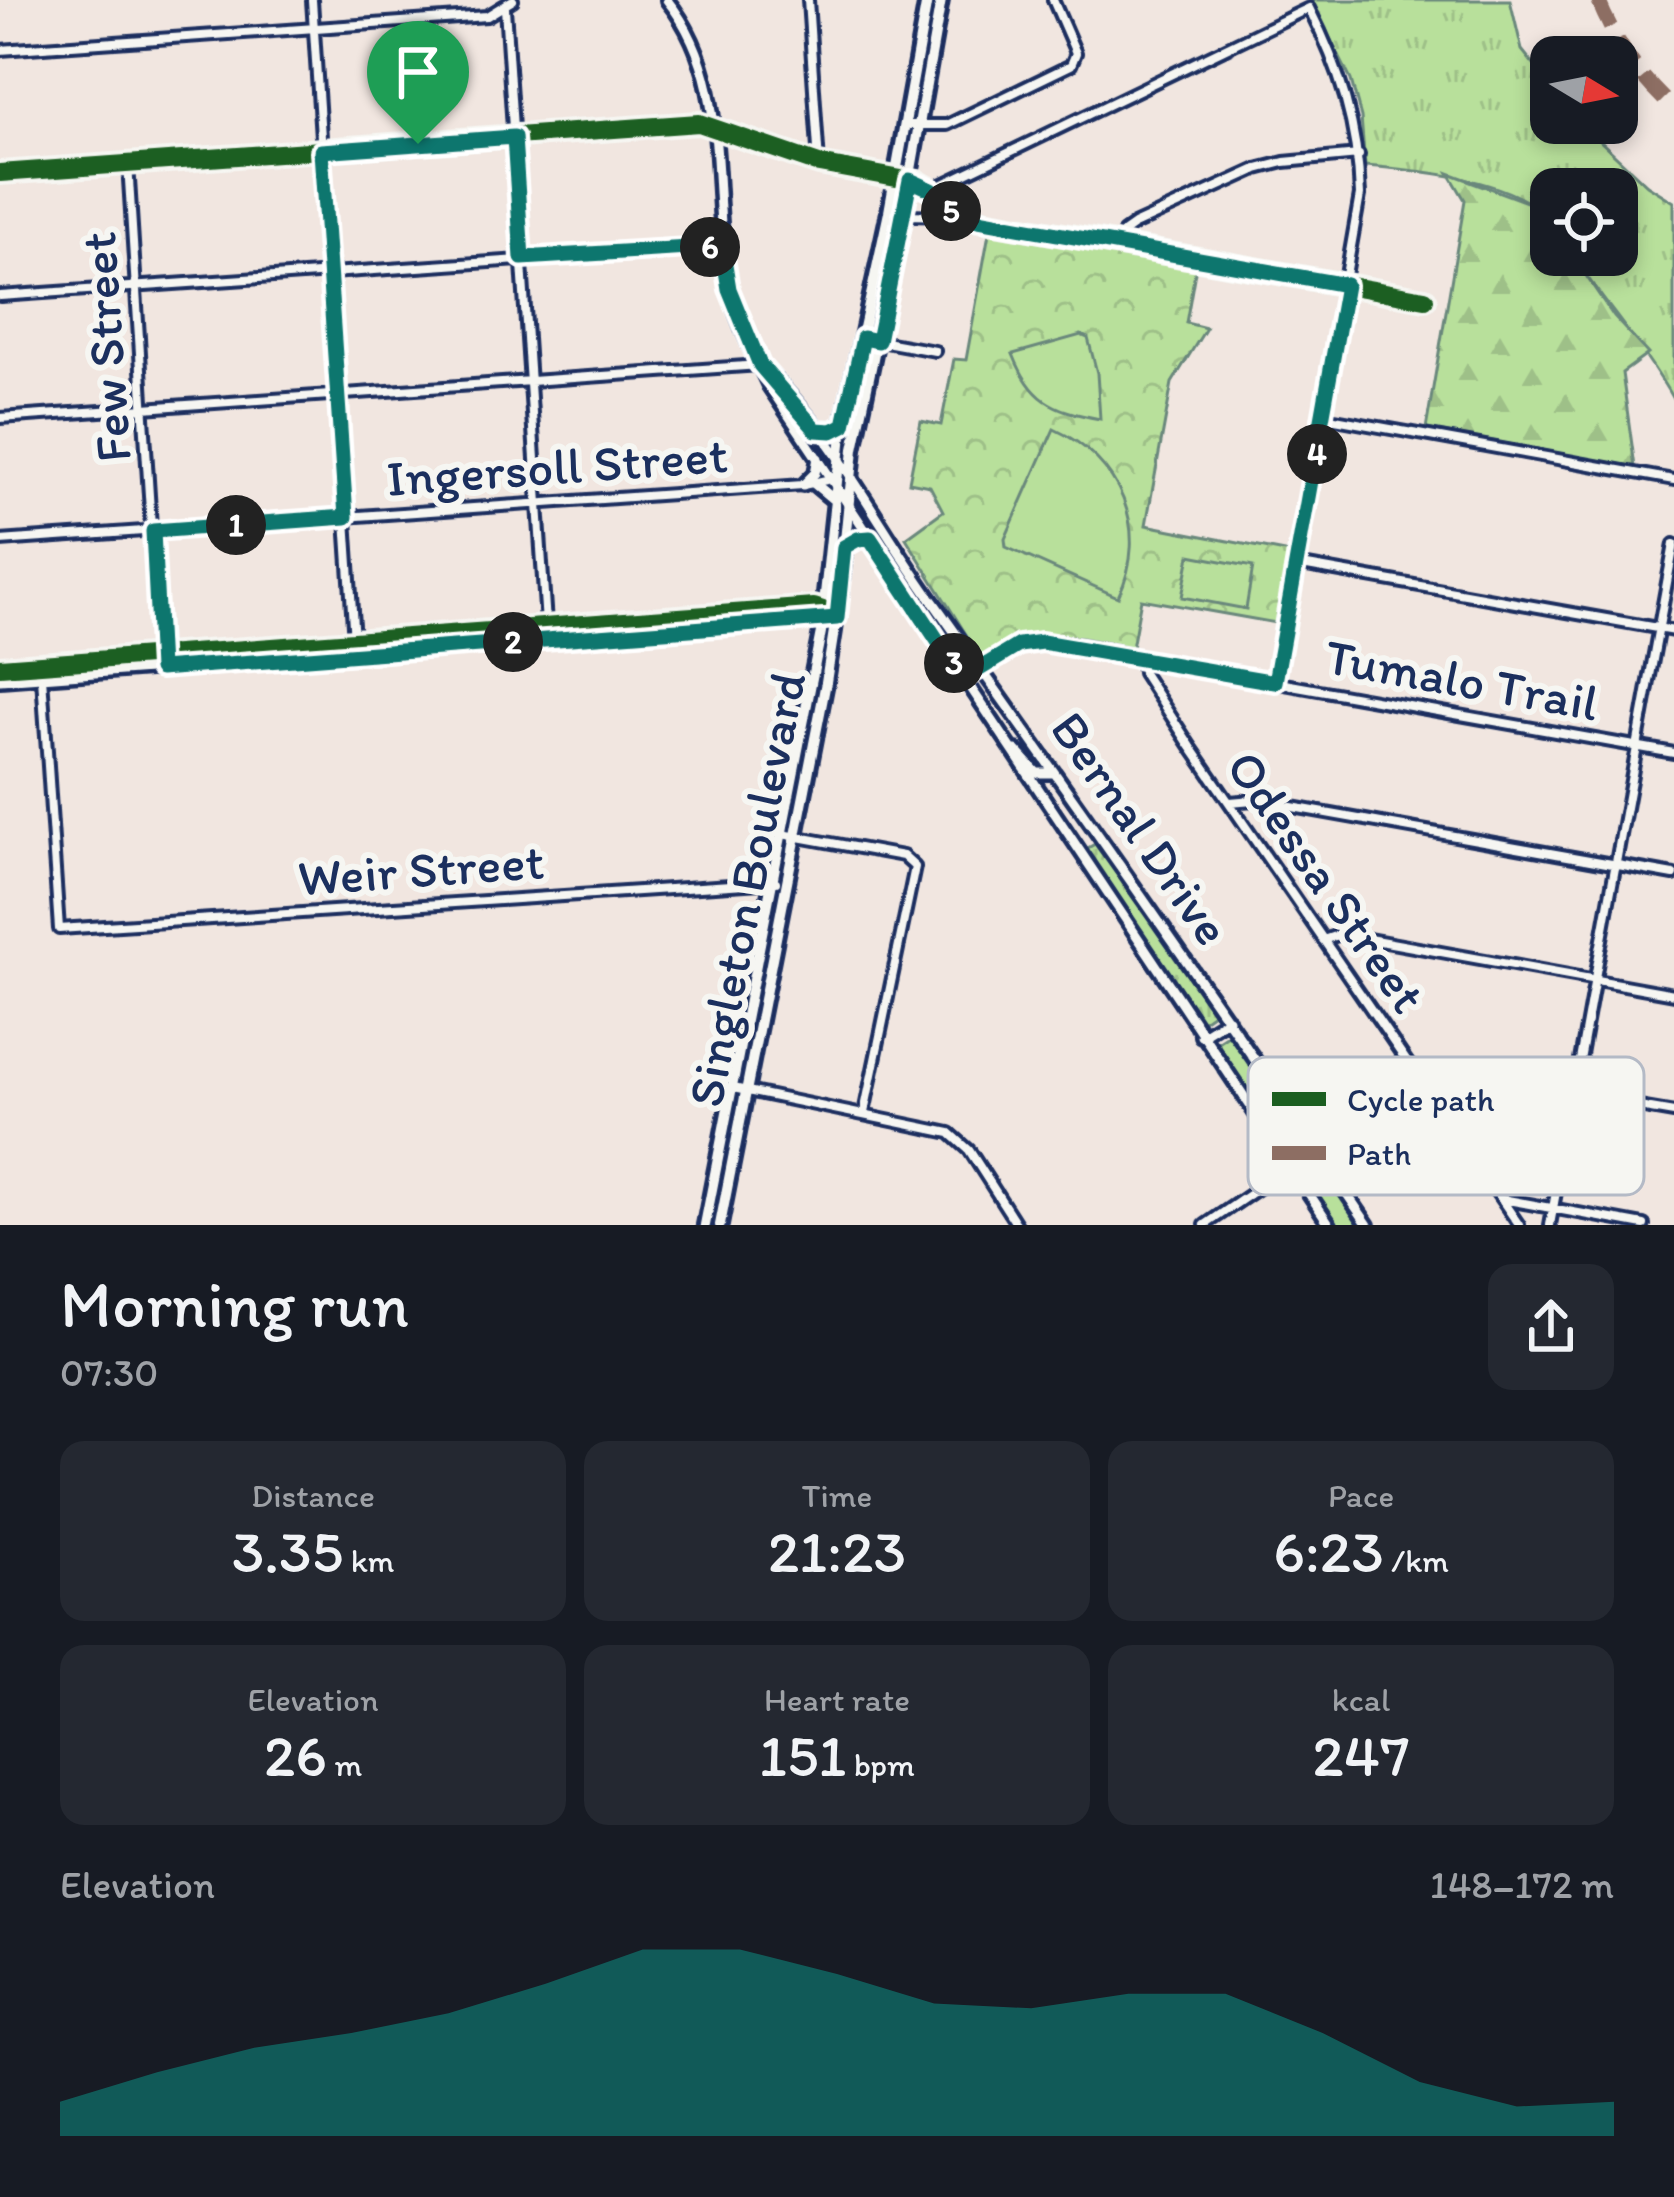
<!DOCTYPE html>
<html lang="en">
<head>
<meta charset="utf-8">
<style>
  body { margin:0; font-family:Itim,sans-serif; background:#242831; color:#f1f3f6; height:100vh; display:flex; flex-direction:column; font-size:45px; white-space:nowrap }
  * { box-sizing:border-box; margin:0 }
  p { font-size:39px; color:#9ea1a6 }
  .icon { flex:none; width:66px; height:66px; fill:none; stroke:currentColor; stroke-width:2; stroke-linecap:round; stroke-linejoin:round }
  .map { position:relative; height:1225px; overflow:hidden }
  .details { display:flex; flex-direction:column; background:#171b24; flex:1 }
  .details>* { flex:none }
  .needle { width:78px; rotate:100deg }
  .tools { position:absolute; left:1530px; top:36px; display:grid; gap:24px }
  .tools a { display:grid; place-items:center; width:108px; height:108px; border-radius:24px; background:#171b24; box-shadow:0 6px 18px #0003; font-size:60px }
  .pin { position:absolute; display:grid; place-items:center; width:102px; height:102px; color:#fff; margin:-123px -51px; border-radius:50% 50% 50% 0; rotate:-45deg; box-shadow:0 0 12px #0007 }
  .pin .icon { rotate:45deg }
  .km { position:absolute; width:60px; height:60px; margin:-30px; border-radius:50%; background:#222; color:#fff; font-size:33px; line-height:60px; text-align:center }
  .round { display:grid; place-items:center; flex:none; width:126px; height:126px; border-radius:24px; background:#242831 }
  .head { display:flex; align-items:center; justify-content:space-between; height:204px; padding:0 60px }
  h1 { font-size:66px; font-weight:600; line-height:90px }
  .figures { display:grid; grid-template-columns:repeat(3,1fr); gap:18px; height:204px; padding:12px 60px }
  .figures div { display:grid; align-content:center; border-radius:24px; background:#242831; text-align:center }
  .figures b { font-size:60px; font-weight:600 }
  .figures small { font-size:33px; font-weight:400 }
  .figures p { font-size:33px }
  .chart { height:336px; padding:24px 60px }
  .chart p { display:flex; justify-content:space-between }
  .chart svg { width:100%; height:216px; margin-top:12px; fill:#0f766e; opacity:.7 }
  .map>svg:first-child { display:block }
  .grass { fill:url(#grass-tufts); stroke:#6a887c; stroke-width:3 }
  .forest { fill:url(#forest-firs); stroke:#6a887c; stroke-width:3 }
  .park { fill:url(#park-crowns); stroke:#6a887c; stroke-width:3 }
  .garden { fill:#b8e09b; stroke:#6a887c; stroke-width:3 }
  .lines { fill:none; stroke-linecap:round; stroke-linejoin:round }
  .minor-casing { stroke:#1b2f5e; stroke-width:16 }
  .tertiary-casing { stroke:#1b2f5e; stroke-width:18 }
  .secondary-casing { stroke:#1b2f5e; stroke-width:20 }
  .minor { stroke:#f6f6f2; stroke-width:8 }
  .tertiary { stroke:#f6f6f2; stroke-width:9 }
  .secondary { stroke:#f6f6f2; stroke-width:10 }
  .quiet { stroke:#8d6e63; stroke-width:15; stroke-dasharray:30 15; stroke-linecap:butt }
  .cycleway-casing { stroke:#f6f6f2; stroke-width:26 }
  .cycleway { stroke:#1b5e20; stroke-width:18 }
  .route-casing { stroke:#fff; stroke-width:24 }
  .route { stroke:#0f766e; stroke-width:15 }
  .labels { text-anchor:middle; stroke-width:12; stroke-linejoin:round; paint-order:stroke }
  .street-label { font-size:51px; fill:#1b2f5e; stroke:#f6f6f2 }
  .key { fill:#f6f6f2; stroke:#b4bac6; stroke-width:3 }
  .key-label { font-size:33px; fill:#1b2f5e }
</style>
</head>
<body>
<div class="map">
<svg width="1674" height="1225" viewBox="0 0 1674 1225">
  <defs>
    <pattern id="grass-tufts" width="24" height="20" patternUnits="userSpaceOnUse" patternTransform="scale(3)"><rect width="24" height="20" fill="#b8e09b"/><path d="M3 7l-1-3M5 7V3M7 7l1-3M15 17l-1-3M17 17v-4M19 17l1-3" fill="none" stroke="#9ec088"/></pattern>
    <pattern id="forest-firs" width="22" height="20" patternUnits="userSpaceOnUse" patternTransform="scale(3)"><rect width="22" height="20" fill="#b8e09b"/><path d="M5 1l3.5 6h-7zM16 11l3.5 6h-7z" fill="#9ec088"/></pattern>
    <pattern id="park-crowns" width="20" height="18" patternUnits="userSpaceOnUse" patternTransform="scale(3)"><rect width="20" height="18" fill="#b8e09b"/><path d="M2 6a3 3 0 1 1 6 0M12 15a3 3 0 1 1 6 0" fill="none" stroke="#9ec088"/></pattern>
  </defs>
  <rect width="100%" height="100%" fill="#f1e6e0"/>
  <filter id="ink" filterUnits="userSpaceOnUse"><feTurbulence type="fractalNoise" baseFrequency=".00833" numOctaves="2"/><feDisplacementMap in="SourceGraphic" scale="24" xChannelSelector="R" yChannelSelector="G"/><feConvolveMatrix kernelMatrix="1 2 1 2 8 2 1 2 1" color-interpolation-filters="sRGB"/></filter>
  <g filter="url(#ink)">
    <path class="grass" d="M1311,0H1510L1522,50L1551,86V123H1581L1647,185L1674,202V401C1645,349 1605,305 1572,255H1617V189H1551V223C1520,178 1417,170 1365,166L1361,117L1351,80Z
      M1095,844L1216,1011L1202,1021L1166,976L1086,849Z
      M1231,1033L1301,1135L1304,1140L1290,1150L1213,1045Z
      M1316,1164L1362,1225H1336L1301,1173Z"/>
    <path class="forest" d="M1449,173L1540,207L1551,224V255H1572L1614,317L1648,354L1622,373L1635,467L1426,429L1465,200Z"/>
    <path class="park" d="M989,233L1196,266L1186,323L1206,328L1172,383L1146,525L1290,553L1276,623L1141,599L1132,648C1072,636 1037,623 982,660L906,538L943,511L930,486L909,482L921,421L941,425L954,359L966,360Z"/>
    <path class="garden" d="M1081,335L1088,338L1097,373L1100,419C1051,410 1031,400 1013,354Z
      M1054,429C1120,459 1151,530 1118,597L1006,547L1005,539Z
      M1190,555L1253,567L1246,609L1182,597Z"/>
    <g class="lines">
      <defs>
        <path id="minor" d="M312,0L354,641
          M808,0L819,164
          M505,8L547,639
          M0,50L487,16L513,0
          M905,125H947L1071,65L1076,53L1053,0
          M128,164L160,669
          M0,173L699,123L819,164L918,182L932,190L956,216L1425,299
          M933,189L1309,8C1340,69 1358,127 1360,195L1275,682
          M903,215L956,216
          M1120,245L1124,232L1134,225L1257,169L1284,162L1359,155
          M0,296L722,246
          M863,338L935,351
          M1324,417L1674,480
          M0,418L760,365
          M0,541L803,485L831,479
          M1296,564L1674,631
          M1142,659L1143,673L1191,747L1519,1225
          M42,677L59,929L776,882
          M963,679L1020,645L1054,643L1674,753
          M1230,802L1253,800L1674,875
          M782,834L903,856L915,867L864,1113
          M1323,940L1341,934L1674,994
          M733,1088L950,1133L969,1150L1017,1225
          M1502,1199L1644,1225
          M1205,1225L1411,1084L1440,1073L1674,1113
          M1550,1225L1674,544"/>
        <path id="tertiary" d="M667,0C732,80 710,188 728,283C735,319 754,353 769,386L1330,1225
          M762,367C833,432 878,526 934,603C1081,809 1226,1016 1368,1225
          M803,485L815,473L818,458
          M0,667L814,607L827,612
          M0,680L826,619
          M1016,750L1037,773H1053
          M1201,1036L1228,1019"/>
        <path id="secondary" d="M816,430L832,431L843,425
          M815,484L833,499
          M844,547L858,539L870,538
          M705,1225L821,632L843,425L889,212L927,0
          M720,1225L826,682L840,592L854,449L903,215L941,0"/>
      </defs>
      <use href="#minor" class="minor-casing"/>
      <use href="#tertiary" class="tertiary-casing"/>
      <use href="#secondary" class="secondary-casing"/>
      <use href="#minor" class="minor"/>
      <use href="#tertiary" class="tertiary"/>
      <use href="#secondary" class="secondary"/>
      <path class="quiet" d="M1598,0C1616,44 1639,77 1674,109"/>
      <defs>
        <path id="cycleway" d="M0,173L699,123L819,164L918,182L932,190L956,216L1425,299
          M0,667L814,607L823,610"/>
      </defs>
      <use href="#cycleway" class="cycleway-casing"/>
      <use href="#cycleway" class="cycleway"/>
    </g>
  </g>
  <g class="lines" filter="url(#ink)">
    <defs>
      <path id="route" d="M514,137L522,258L722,246L729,289L760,365L816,430L832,431L844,425L863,338L878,341L910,180L932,190L956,216L1346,285L1275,682L1042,642L1019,645L963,679L870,538L858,539L844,547L837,618L160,669L153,531L346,517L321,151Z"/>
    </defs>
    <use href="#route" class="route-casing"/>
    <use href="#route" class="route"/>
  </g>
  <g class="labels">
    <g class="street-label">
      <text transform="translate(105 347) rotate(-94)" y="18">Few Street</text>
      <text transform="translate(557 466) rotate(-4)" y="18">Ingersoll Street</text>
      <text transform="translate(1462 679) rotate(10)" y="18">Tumalo Trail</text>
      <text transform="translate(1141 828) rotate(55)" y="18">Bernal Drive</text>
      <text transform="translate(421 869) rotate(-4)" y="18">Weir Street</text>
      <text transform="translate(1327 881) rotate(55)" y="18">Odessa Street</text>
      <text transform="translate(746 889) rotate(-79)" y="18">Singleton Boulevard</text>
    </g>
  </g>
  <rect x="1248" y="1057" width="396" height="138" rx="18" class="key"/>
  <rect x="1272" y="1092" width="54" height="14" fill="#1b5e20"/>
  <rect x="1272" y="1146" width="54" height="14" fill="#8d6e63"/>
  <g class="key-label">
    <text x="1347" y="1111">Cycle path</text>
    <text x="1347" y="1165">Path</text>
  </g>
</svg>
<div class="tools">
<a><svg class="needle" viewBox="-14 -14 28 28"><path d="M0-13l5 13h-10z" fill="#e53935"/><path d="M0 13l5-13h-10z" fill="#9ea1a6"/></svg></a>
<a><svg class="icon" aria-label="locate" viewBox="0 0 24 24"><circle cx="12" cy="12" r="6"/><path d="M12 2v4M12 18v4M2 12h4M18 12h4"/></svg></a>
</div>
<div class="pin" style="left:418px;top:144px;background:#1e9e55"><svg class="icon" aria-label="arrive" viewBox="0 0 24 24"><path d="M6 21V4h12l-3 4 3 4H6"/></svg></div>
<b class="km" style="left:236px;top:525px">1</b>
<b class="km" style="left:513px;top:642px">2</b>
<b class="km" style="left:954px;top:663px">3</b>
<b class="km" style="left:1317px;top:454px">4</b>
<b class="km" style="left:951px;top:211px">5</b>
<b class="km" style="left:710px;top:247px">6</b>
</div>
<section class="details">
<div class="head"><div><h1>Morning run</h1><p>07:30</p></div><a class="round"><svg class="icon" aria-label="share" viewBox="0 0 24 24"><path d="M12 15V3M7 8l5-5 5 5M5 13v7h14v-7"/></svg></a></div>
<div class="figures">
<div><p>Distance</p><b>3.35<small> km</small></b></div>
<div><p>Time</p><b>21:23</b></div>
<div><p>Pace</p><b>6:23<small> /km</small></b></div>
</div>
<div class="figures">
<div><p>Elevation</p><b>26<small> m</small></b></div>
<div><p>Heart rate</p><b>151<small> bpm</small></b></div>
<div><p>kcal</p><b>247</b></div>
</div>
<div class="chart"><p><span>Elevation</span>148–172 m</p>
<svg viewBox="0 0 160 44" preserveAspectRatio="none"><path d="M0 44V37L10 31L20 26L30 23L40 19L50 13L60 6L70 6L80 11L90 17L100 18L110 15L120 15L130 23L140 33L150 38L160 37V44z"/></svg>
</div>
</section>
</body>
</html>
